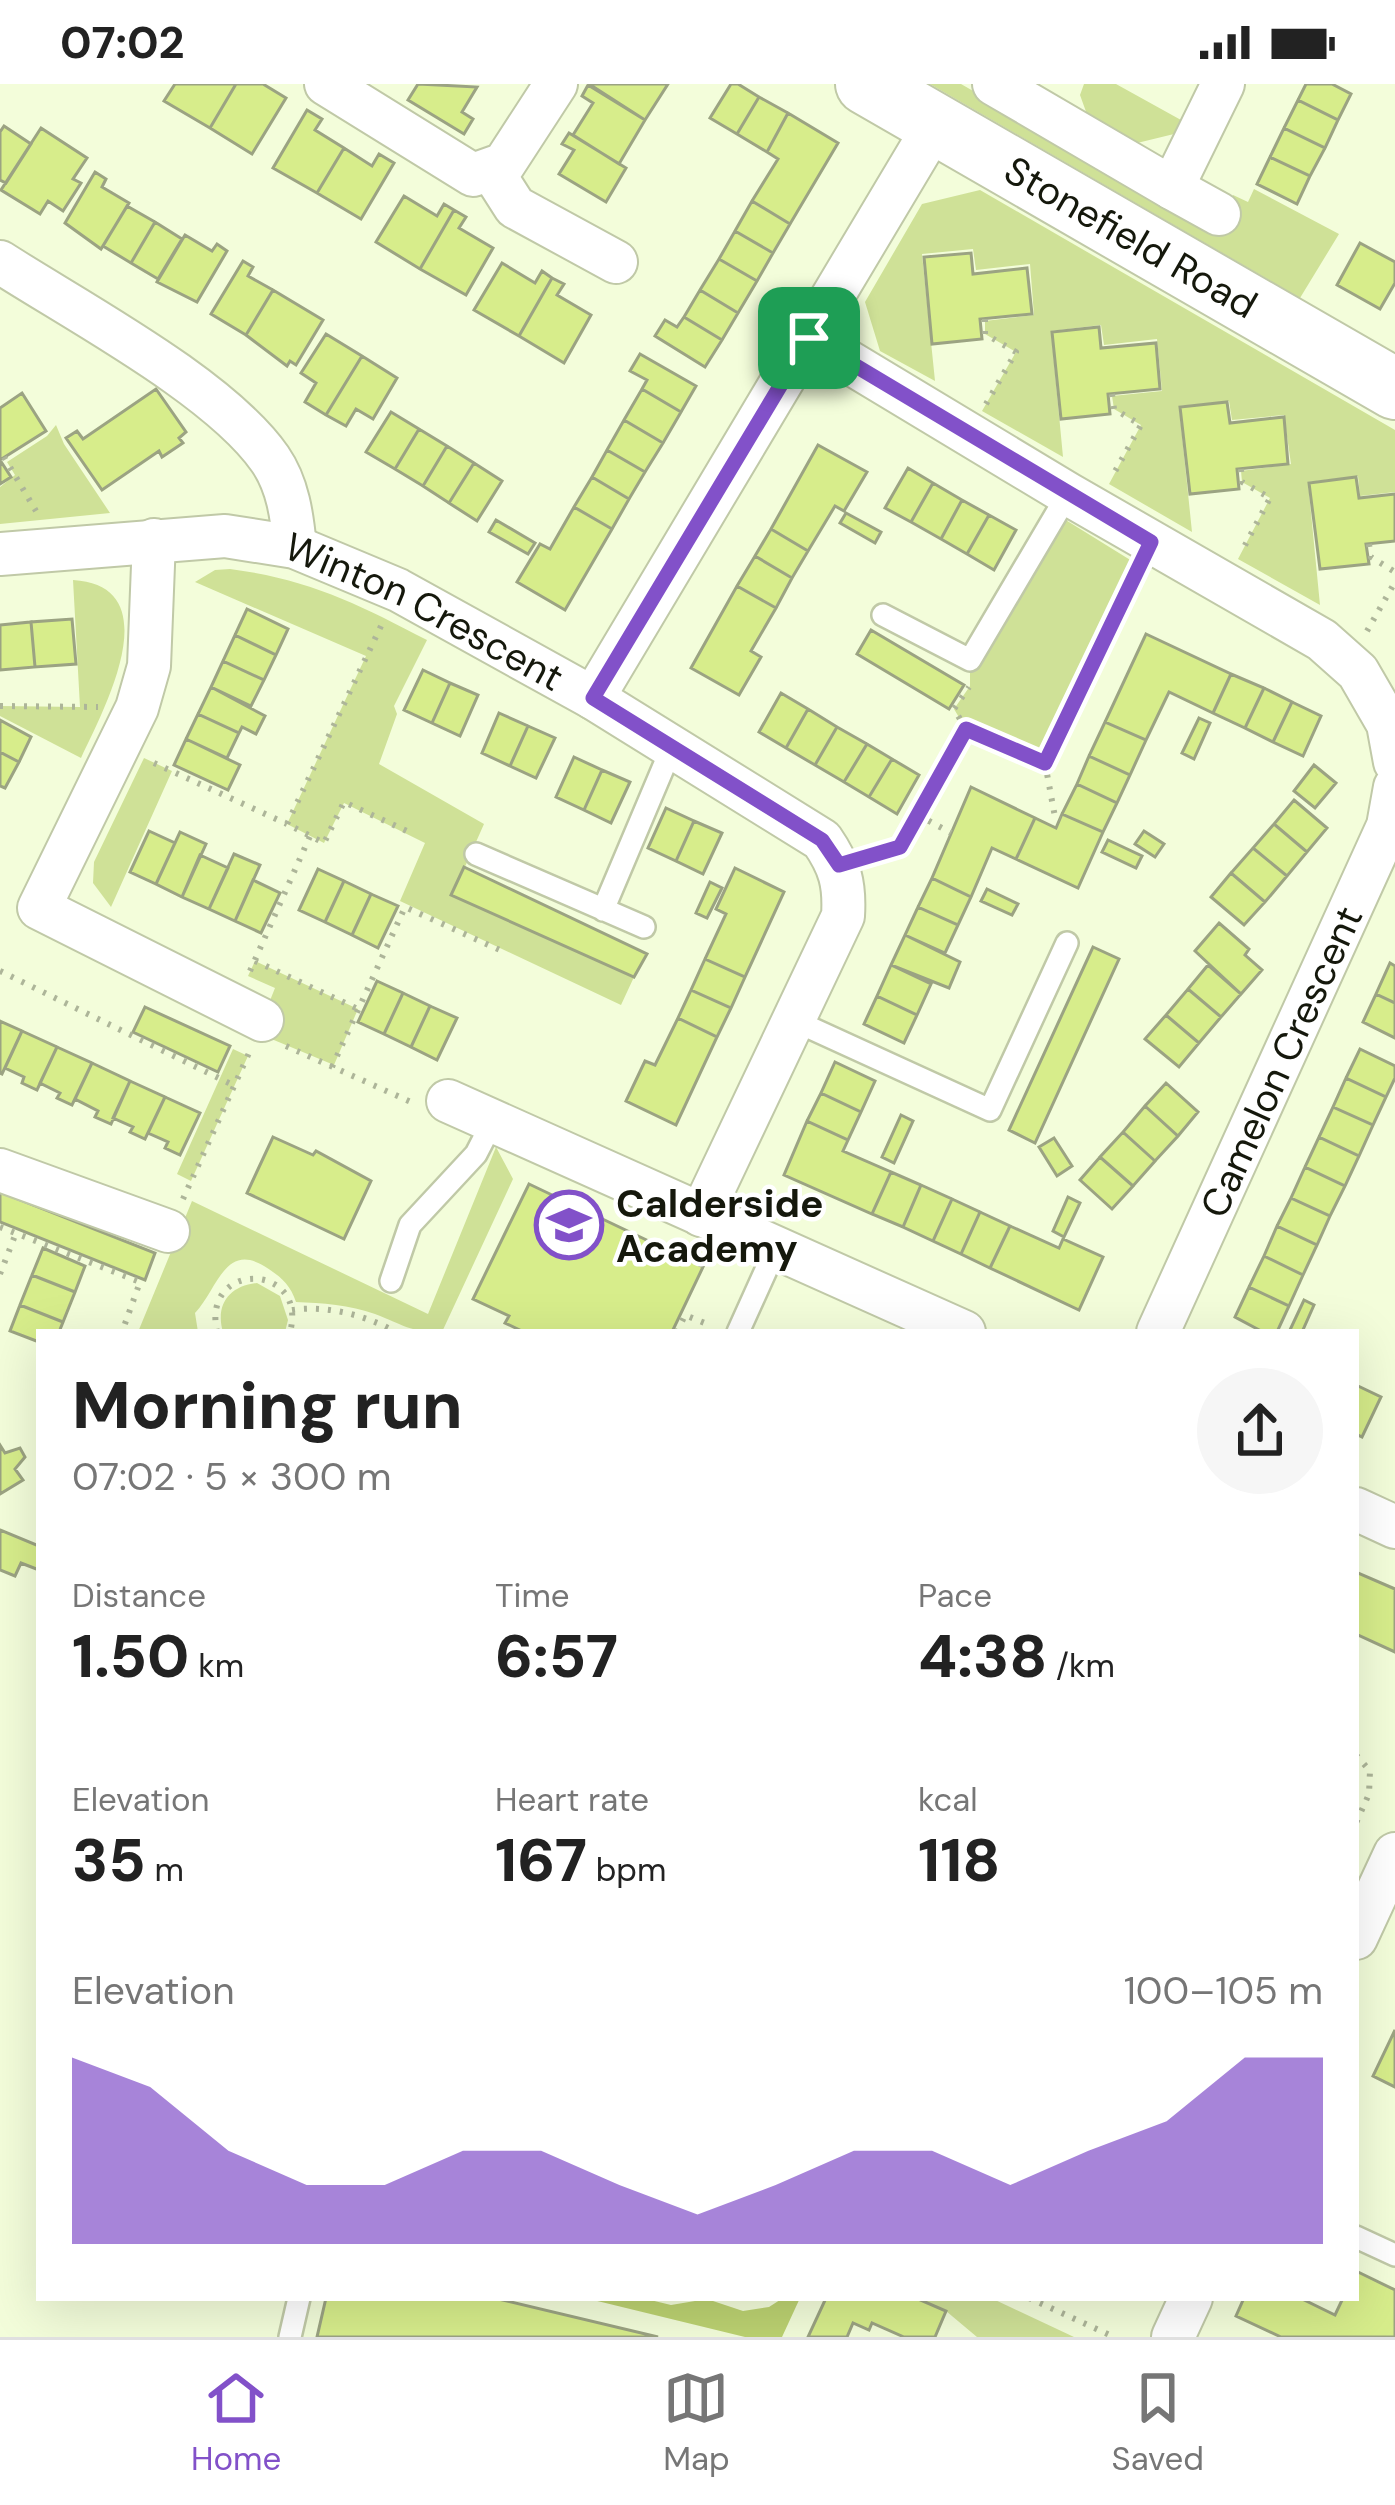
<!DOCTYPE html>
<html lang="en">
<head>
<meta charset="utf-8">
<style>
  body { margin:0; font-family:"DM Sans",sans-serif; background:#f6f6f6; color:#222; height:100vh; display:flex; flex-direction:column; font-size:45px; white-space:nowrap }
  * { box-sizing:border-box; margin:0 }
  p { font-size:39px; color:#767676 }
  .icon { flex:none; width:66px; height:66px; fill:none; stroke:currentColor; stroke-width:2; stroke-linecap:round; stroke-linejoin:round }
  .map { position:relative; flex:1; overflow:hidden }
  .side { position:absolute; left:36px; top:1245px; width:1323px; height:972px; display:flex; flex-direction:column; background:#fff; border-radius:0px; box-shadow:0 12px 48px #0002 }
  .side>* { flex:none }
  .pin { position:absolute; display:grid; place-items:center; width:102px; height:102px; color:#fff; margin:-51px; border-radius:24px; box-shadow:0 6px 18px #0006 }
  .round { display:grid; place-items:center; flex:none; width:126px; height:126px; border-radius:63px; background:#f6f6f6 }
  .summary { display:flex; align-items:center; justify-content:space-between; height:204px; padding:0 36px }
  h1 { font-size:66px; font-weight:800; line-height:90px }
  .figures { display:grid; grid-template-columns:repeat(3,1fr); gap:18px; height:204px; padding:12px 36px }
  .figures div { display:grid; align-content:center }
  .figures b { font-size:60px; font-weight:800 }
  .figures small { font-size:33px; font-weight:400 }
  .figures p { font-size:33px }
  .chart { height:336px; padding:24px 36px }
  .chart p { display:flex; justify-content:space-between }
  .chart svg { width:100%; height:216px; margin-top:12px; fill:#8251c9; opacity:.7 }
  .status { display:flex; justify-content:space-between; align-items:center; height:84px; padding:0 60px; background:#fff; direction:ltr }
  .status svg { height:33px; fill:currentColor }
  .dock { display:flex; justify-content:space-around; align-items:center; height:168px; border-top:3px solid #e0e0e0; background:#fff; font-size:33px; color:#767676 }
  .dock a { display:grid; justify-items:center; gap:6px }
  .dock .selected { color:#8251c9 }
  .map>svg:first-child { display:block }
  .green { fill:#cfe197 }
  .forest { fill:#bcd271 }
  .building { fill:#d7ed8b; stroke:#9ba382; stroke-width:3 }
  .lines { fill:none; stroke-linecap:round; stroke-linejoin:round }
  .lane-casing { stroke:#c0c9a7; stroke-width:26 }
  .street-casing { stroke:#c0c9a7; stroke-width:46 }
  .secondary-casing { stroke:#c0c9a7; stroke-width:64 }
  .path { stroke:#adb599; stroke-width:6; stroke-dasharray:3 9; stroke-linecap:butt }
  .lane { stroke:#fff; stroke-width:21 }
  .street { stroke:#fff; stroke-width:42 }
  .secondary { stroke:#fff; stroke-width:60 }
  .route-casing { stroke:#fff; stroke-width:24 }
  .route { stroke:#8251c9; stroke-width:15 }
  .labels { text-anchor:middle; stroke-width:9; stroke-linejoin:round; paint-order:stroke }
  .street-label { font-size:39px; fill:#15180c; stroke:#fff }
  .poi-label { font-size:39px; font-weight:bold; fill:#15180c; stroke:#fff; text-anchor:start }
</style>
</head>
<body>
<div class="status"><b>07:02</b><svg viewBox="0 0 49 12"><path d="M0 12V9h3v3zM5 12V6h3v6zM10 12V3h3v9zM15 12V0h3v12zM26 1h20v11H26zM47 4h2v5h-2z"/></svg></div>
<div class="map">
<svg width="1395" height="2253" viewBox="0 0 1395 2253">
  <rect width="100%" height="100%" fill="#f3fdda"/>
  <path class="green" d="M930,0H961L1215,146L1233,111L1248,118L1254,105L1339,150L1300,214Z
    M1084,0H1116L1181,36L1174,50L1133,60L1089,36L1080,11Z
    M980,106L1395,346V408L1360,412L1358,392L1308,398L1320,521L1238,475L1270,414L1242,398L1241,387L1291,380L1284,331L1232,336L1229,317L1179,322L1192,448L1109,400L1141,341L1114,325L1112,312L1162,307L1157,255L1104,261L1101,241L1051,247L1063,373L982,327L1016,268L985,250V237L1034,231L1030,180L976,186L973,165L922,170L935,297L880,267L865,218L922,120Z
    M56,341L64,360L110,429L0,440V403L15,391L7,378L47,352Z
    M1056,430L1140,482L1045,679L966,645L954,625L970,602V576Z
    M230,485C308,495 358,520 427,556L394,622L397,630L379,680L484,740L452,812L634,893L621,921L400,817L425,759L344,719L324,759L287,740L366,572L195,498L215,486Z
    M73,496C171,502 103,627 81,674L0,632V622L80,623Z
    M144,674L172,687L111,823L93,799L94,778Z
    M255,877L358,925L334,981L257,949L275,904L248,892Z
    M233,965L248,972L191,1097L177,1090Z
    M496,1063L513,1095L442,1248C409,1248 404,1241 375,1230C350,1221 322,1219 296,1218C290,1200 280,1192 264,1182C225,1158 217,1206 195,1229L198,1248H138L192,1117L428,1230Z
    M257,1199L280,1212L288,1236L285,1248H223C215,1221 229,1202 257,1199Z
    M916,2214H991L1074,2253H977L946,2227Z"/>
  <path class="forest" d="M585,2214H642L671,2221L707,2215L743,2227L769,2223L783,2214H800L782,2253H745Z"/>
  <path class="building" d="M175,0H236L210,44L164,17Z
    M236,0H263L286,14L252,70L210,44Z
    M418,0L477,3L462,28L473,35L464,50L408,16Z
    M589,0H668L645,36Z
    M731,0H738L759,13L737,50L710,34Z
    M1306,0H1332L1351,10L1338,36L1298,16Z
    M588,1L645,36L619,80L573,51L593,19L582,12Z
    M759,13L788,29L767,68L737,50Z
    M1298,16L1338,36L1325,64L1284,44Z
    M307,26L322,35L315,46L344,64L317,109L273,84Z
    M788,29L838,59L790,140L752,117L778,75L767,68Z
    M4,42L31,60L6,99L0,96V48Z
    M41,44L87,74L73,95L81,99L63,127L48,117L40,130L1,106Z
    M1284,44L1325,64L1310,92L1270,73Z
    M569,49L626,84L606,118L559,90L574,66L562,60Z
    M344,64L372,82L379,70L394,79L361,135L317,109Z
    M1270,73L1310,92L1297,120L1257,100Z
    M95,88L106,95L102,103L129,119L101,165L65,139Z
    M404,112L437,132L444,120L454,126L420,185L376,158Z
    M752,117L790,140L773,169L735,147Z
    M127,122L155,138L131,179L103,162Z
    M454,126L466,133L459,144L493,164L466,211L420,185Z
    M155,138L182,155L158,195L131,179Z
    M735,147L773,169L757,197L719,175Z
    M185,151L212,167L217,160L227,167L197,218L157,198Z
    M1360,159L1395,178V199L1380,225L1337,201Z
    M971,169L973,190L1027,184L1032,230L980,235L982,255L932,260L924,173Z
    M719,175L757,197L738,229L700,206Z
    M243,177L253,183L248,192L273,206L246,251L211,230Z
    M502,179L535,199L542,187L552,194L519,252L474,226Z
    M552,194L564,200L557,211L591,231L564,279L519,252Z
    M273,206L323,236L296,281L290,277L287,282L246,251Z
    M700,206L738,229L722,256L684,233Z
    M684,233L722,256L705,283L655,252L665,236L677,243Z
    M1099,243L1101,264L1156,259L1160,305L1108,310L1110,330L1061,335L1052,248Z
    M326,250L362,272L326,331L305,318L316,299L301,289Z
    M640,270L696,302L681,328L642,305L647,296L630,287Z
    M362,272L397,294L373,335L356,325L346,342L326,331Z
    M156,305L186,348L179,354L183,359L162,373L159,367L102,406L66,354L77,347L83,355Z
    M642,305L681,328L663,359L624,336Z
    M22,309L46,347L0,376L11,393L0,400V324Z
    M1227,318L1230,339L1284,333L1288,380L1237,385L1239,405L1190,410L1180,323Z
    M391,328L419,345L395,385L366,368Z
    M624,336L663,359L645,388L607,366Z
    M419,345L447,362L423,402L395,385Z
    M818,361L867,388L844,427L835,422L808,467L771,445Z
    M447,362L474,379L449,419L423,402Z
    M607,366L645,388L629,415L592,393Z
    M474,379L502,397L477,437L449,419Z
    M908,384L933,399L911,438L885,424Z
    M592,393L629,415L612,445L574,423Z
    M1356,393L1359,414L1395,410V457L1366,460L1369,480L1320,485L1309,399Z
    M933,399L962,416L941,455L911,438Z
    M962,416L989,431L967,470L941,455Z
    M574,423L612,445L565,526L517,498L540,460L550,465Z
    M846,429L881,448L875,459L840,439Z
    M989,431L1016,446L994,486L967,470Z
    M496,436L535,459L528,470L489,448Z
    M771,445L808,467L792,494L755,472Z
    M755,472L792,494L776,524L737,502Z
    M737,502L776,524L751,567L761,573L739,611L691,584Z
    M247,525L288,545L276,571L235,551Z
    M72,535L76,580L35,583L31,538Z
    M31,538L35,583L0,586V541Z
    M871,546L964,601L949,625L857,570Z
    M1146,550L1231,590L1213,629L1169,608L1146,656L1105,638Z
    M235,551L276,571L264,596L223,577Z
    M223,577L264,596L251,622L211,603Z
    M423,586L450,599L432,639L404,626Z
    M1231,590L1264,604L1245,644L1213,629Z
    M450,599L478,611L460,652L432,639Z
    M211,603L265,632L256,650L242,643L239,649L198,630Z
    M1264,604L1292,618L1273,658L1245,644Z
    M781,609L808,625L786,664L759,648Z
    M1292,618L1321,632L1303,672L1273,658Z
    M808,625L837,643L815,681L786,664Z
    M499,629L528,642L510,682L482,669Z
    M198,630L239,649L227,674L186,655Z
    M1199,634L1210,639L1194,675L1182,669Z
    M0,636L31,653L19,678L0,668Z
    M1105,638L1146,656L1130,691L1089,672Z
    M528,642L555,654L536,694L510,682Z
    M837,643L867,660L844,698L815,681Z
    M186,655L240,681L228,706L174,681Z
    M867,660L892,675L869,713L844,698Z
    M0,668L19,678L5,704L0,702Z
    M1089,672L1130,691L1117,719L1077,700Z
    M574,673L602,686L584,726L556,713Z
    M892,675L919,691L897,730L869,713Z
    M1314,681L1336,699L1315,724L1294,707Z
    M602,686L630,698L611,739L584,726Z
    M1077,700L1117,719L1103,748L1062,730Z
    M971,703L1035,734L1016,775L992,764L971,813L932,794Z
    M1294,716L1327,744L1307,768L1274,740Z
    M666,724L694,737L676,777L648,764Z
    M1062,730L1103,748L1078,804L1016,775L1035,734L1056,744Z
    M694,737L722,749L703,790L676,777Z
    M1274,740L1307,768L1287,792L1253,764Z
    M149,747L175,759L156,800L130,788Z
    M1144,747L1164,760L1155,773L1135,760Z
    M180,748L206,760L182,813L156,800Z
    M1108,756L1142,772L1136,784L1102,768Z
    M1253,764L1287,792L1265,818L1231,789Z
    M234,770L260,781L235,837L209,825Z
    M200,771L228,784L209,825L182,813Z
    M464,783L647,870L634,893L451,811Z
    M735,784L784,808L745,893L705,875L726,830L716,825Z
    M318,785L344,797L325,838L299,826Z
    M1231,789L1265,818L1244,841L1211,813Z
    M932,794L971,813L958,841L918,823Z
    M253,796L280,809L261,849L235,837Z
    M344,797L371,810L352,851L325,838Z
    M710,798L722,804L707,834L696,829Z
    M987,805L1018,820L1012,831L981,817Z
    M371,810L398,822L378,864L352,851Z
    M918,823L958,841L945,869L905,851Z
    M1219,839L1249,865L1245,871L1262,886L1241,910L1195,867Z
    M905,851L960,878L949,904L891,881Z
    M1093,863L1119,875L1035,1059L1009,1046Z
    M705,875L745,893L731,924L691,906Z
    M1390,879L1395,882V919L1376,910Z
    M891,881L931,900L917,931L877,912Z
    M1208,881L1241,910L1221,933L1188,905Z
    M377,897L403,909L384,950L358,938Z
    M1188,905L1221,933L1199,959L1166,931Z
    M691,906L731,924L717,953L678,934Z
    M403,909L430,922L411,963L384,950Z
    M1376,910L1395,919V954L1363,938Z
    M877,912L917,931L904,959L864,940Z
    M430,922L457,934L437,976L411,963Z
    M145,923L230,962L218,988L133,948Z
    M1166,931L1199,959L1179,983L1145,955Z
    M678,934L717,953L676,1041L626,1017L645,977L655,981Z
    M0,937L22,947L2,990L0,989Z
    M22,947L57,963L37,1006L22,999L24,993L5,984Z
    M57,963L92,979L72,1021L57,1014L60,1009L40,999Z
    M1360,965L1395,982V994L1386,1013L1346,994Z
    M835,978L875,997L861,1028L821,1009Z
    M92,979L130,997L111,1040L95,1033L98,1027L75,1015Z
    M1346,994L1386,1013L1373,1041L1333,1023Z
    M130,997L165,1013L145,1055L130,1048L133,1043L113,1034Z
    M1166,999L1198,1028L1178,1052L1145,1022Z
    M821,1009L861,1028L848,1056L807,1037Z
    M165,1013L200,1029L180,1071L165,1064L168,1058L148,1049Z
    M1145,1022L1178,1052L1155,1077L1123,1048Z
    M1333,1023L1373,1041L1359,1072L1319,1053Z
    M901,1031L913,1037L894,1079L882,1073Z
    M807,1037L848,1056L843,1067L891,1088L872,1130L784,1091Z
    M1123,1048L1155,1077L1133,1102L1100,1073Z
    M273,1053L313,1071L316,1067L371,1097L344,1155L247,1109Z
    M1319,1053L1359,1072L1345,1102L1305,1083Z
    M1054,1054L1072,1082L1057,1092L1039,1063Z
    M1100,1073L1133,1102L1112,1125L1080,1096Z
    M1305,1083L1345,1102L1330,1132L1291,1114Z
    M891,1088L921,1101L903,1143L872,1130Z
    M529,1100L703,1183L672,1248H524L505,1239L509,1232L473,1215Z
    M921,1101L952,1115L933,1157L903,1143Z
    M0,1108L155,1169L145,1196L0,1138Z
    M1068,1113L1080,1119L1064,1153L1053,1147Z
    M1291,1114L1330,1132L1317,1161L1277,1142Z
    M952,1115L980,1128L961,1170L933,1157Z
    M980,1128L1010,1142L990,1184L961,1170Z
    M1010,1142L1059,1164L1063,1155L1103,1173L1079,1226L990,1184Z
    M1277,1142L1317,1161L1303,1191L1264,1172Z
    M43,1164L85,1182L75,1208L32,1191Z
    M1264,1172L1303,1191L1289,1222L1249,1203Z
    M32,1191L75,1208L63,1238L20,1221Z
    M1249,1203L1289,1222L1277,1248H1263L1235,1233Z
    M1304,1216L1314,1221L1302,1248H1289Z
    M20,1221L63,1238L59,1248H39V1258L10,1247Z
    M1356,1301L1381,1313L1362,1353L1356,1350Z
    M0,1361L5,1369L20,1364L25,1373L15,1385L23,1396L0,1410Z
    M0,1446L39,1462V1486L21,1479L15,1492L0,1486Z
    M1356,1488L1395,1505V1568L1356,1550Z
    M1395,1946V2003L1373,1992Z
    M1356,2187L1395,2206V2253H1281L1236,2232L1244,2214H1300L1335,2231L1343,2214H1356Z
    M326,2214H494L658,2253H317Z
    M826,2214H916L946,2227L935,2253H904L872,2239L869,2246L853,2239L847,2253H808Z"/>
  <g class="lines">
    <defs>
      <path id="lane" d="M883,531L970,576L1068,410
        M476,770L644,843
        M603,826L672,663
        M793,936L990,1026L1067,859
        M391,1197L410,1141L476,1070L493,1037
        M738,1248L776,1164
        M1356,2153L1395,2171
        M290,2253L299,2214"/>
      <g id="street">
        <path d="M326,0L473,91L504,80L556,0"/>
        <path d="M994,0L1172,104L1223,0"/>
        <path d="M492,87L515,123L616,178"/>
        <path d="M1172,104L1219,130"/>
        <path d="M0,178C76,227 220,303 270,375C288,401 292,432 295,463"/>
        <path d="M809,254L1068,410L1322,556L1358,588L1388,640L1395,678"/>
        <path d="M154,456L149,582L137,624L39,824L262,936"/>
        <path id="s1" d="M0,470L225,452L295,463L398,506L593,614L822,756C840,782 845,800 843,832L701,1131"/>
        <path d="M593,614L935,41"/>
        <path d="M448,1017L964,1248"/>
        <path d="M0,1086L168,1147"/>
        <path id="s2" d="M1158,1248L1388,742L1395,703"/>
        <path d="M1356,1425L1395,1443"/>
        <path d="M1356,1854L1395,1770"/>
        <path d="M1173,2253L1191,2214"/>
      </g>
      <g id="secondary">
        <path id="s3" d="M866,0L1395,305"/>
      </g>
    </defs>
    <use href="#lane" class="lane-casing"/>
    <use href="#street" class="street-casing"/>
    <use href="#secondary" class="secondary-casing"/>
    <path class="path" d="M985,235V250L1016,268L986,320
      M1112,310L1114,325L1141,341L1113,391
      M4,373L36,427
      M1241,385L1242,398L1270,414L1243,465
      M1369,460L1371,473L1395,488
      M381,542L287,740L324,759L344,718L409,748
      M1367,547L1395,498
      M0,622L98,623
      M966,645L954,625L969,603
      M154,679L287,740
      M1045,679L1055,733L1060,735
      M918,731L951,749
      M872,772L900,763L966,645L1045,679L1136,490
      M255,877L358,925
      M0,887L235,1002
      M250,887L310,752
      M286,962L411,1018
      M332,983L405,823L502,867
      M183,1115L249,969
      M0,1143L140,1198L122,1248
      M0,1190L16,1149
      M292,1226C327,1221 365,1231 396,1248
      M217,1248C201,1175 309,1179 290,1248
      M677,1248L685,1231L712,1242
      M1356,1671L1370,1687L1369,1710L1356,1739
      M1029,2214L1114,2253"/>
    <use href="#lane" class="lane"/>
    <use href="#street" class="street"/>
    <use href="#secondary" class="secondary"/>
  </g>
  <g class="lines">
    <defs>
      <path id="route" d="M809,254L1151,458L1045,679L966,645L900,763L839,781L822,756L593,614Z"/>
    </defs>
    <use href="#route" class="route-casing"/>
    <use href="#route" class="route"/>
  </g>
  <defs>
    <symbol id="school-ring" viewBox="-11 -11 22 22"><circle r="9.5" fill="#fff" stroke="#8251c9" stroke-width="1.5"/><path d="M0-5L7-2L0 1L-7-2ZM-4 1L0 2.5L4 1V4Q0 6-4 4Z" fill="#8251c9"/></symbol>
  </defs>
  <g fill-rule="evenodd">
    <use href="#school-ring" x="531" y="1103" width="76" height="76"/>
  </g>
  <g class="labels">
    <g class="street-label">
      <text dy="14" stroke="none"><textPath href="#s3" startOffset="306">Stonefield Road</textPath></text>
      <text dy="14" stroke="none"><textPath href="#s1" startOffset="441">Winton Crescent</textPath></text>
      <text dy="14" stroke="none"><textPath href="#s2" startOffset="297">Camelon Crescent</textPath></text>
    </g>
    <g class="poi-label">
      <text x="616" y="1133">Calderside<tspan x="616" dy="45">Academy</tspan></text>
    </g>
  </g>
</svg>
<div class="pin" style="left:809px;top:254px;background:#1e9e55"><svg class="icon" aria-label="arrive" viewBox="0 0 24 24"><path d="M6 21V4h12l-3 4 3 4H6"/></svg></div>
<section class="side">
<div class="summary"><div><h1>Morning run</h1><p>07:02 · 5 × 300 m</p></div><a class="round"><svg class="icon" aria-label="share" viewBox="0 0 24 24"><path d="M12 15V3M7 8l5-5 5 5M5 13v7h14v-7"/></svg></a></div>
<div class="figures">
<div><p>Distance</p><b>1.50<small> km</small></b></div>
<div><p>Time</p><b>6:57</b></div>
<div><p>Pace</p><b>4:38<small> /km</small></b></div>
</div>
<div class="figures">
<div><p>Elevation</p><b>35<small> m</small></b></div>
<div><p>Heart rate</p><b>167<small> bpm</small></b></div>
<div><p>kcal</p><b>118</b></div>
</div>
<div class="chart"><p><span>Elevation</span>100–105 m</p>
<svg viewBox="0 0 160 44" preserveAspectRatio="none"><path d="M0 44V6L10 12L20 25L30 32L40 32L50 25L60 25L70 32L80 38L90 32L100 25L110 25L120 32L130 25L140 19L150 6L160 6V44z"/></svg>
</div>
</section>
</div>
<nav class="dock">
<a class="selected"><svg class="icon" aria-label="home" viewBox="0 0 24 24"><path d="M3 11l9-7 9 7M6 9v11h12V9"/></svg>Home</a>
<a><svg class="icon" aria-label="map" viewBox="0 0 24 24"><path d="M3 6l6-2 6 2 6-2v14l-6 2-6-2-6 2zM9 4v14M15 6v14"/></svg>Map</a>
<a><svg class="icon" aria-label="saved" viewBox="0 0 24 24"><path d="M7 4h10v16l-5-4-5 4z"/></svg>Saved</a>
</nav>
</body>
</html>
